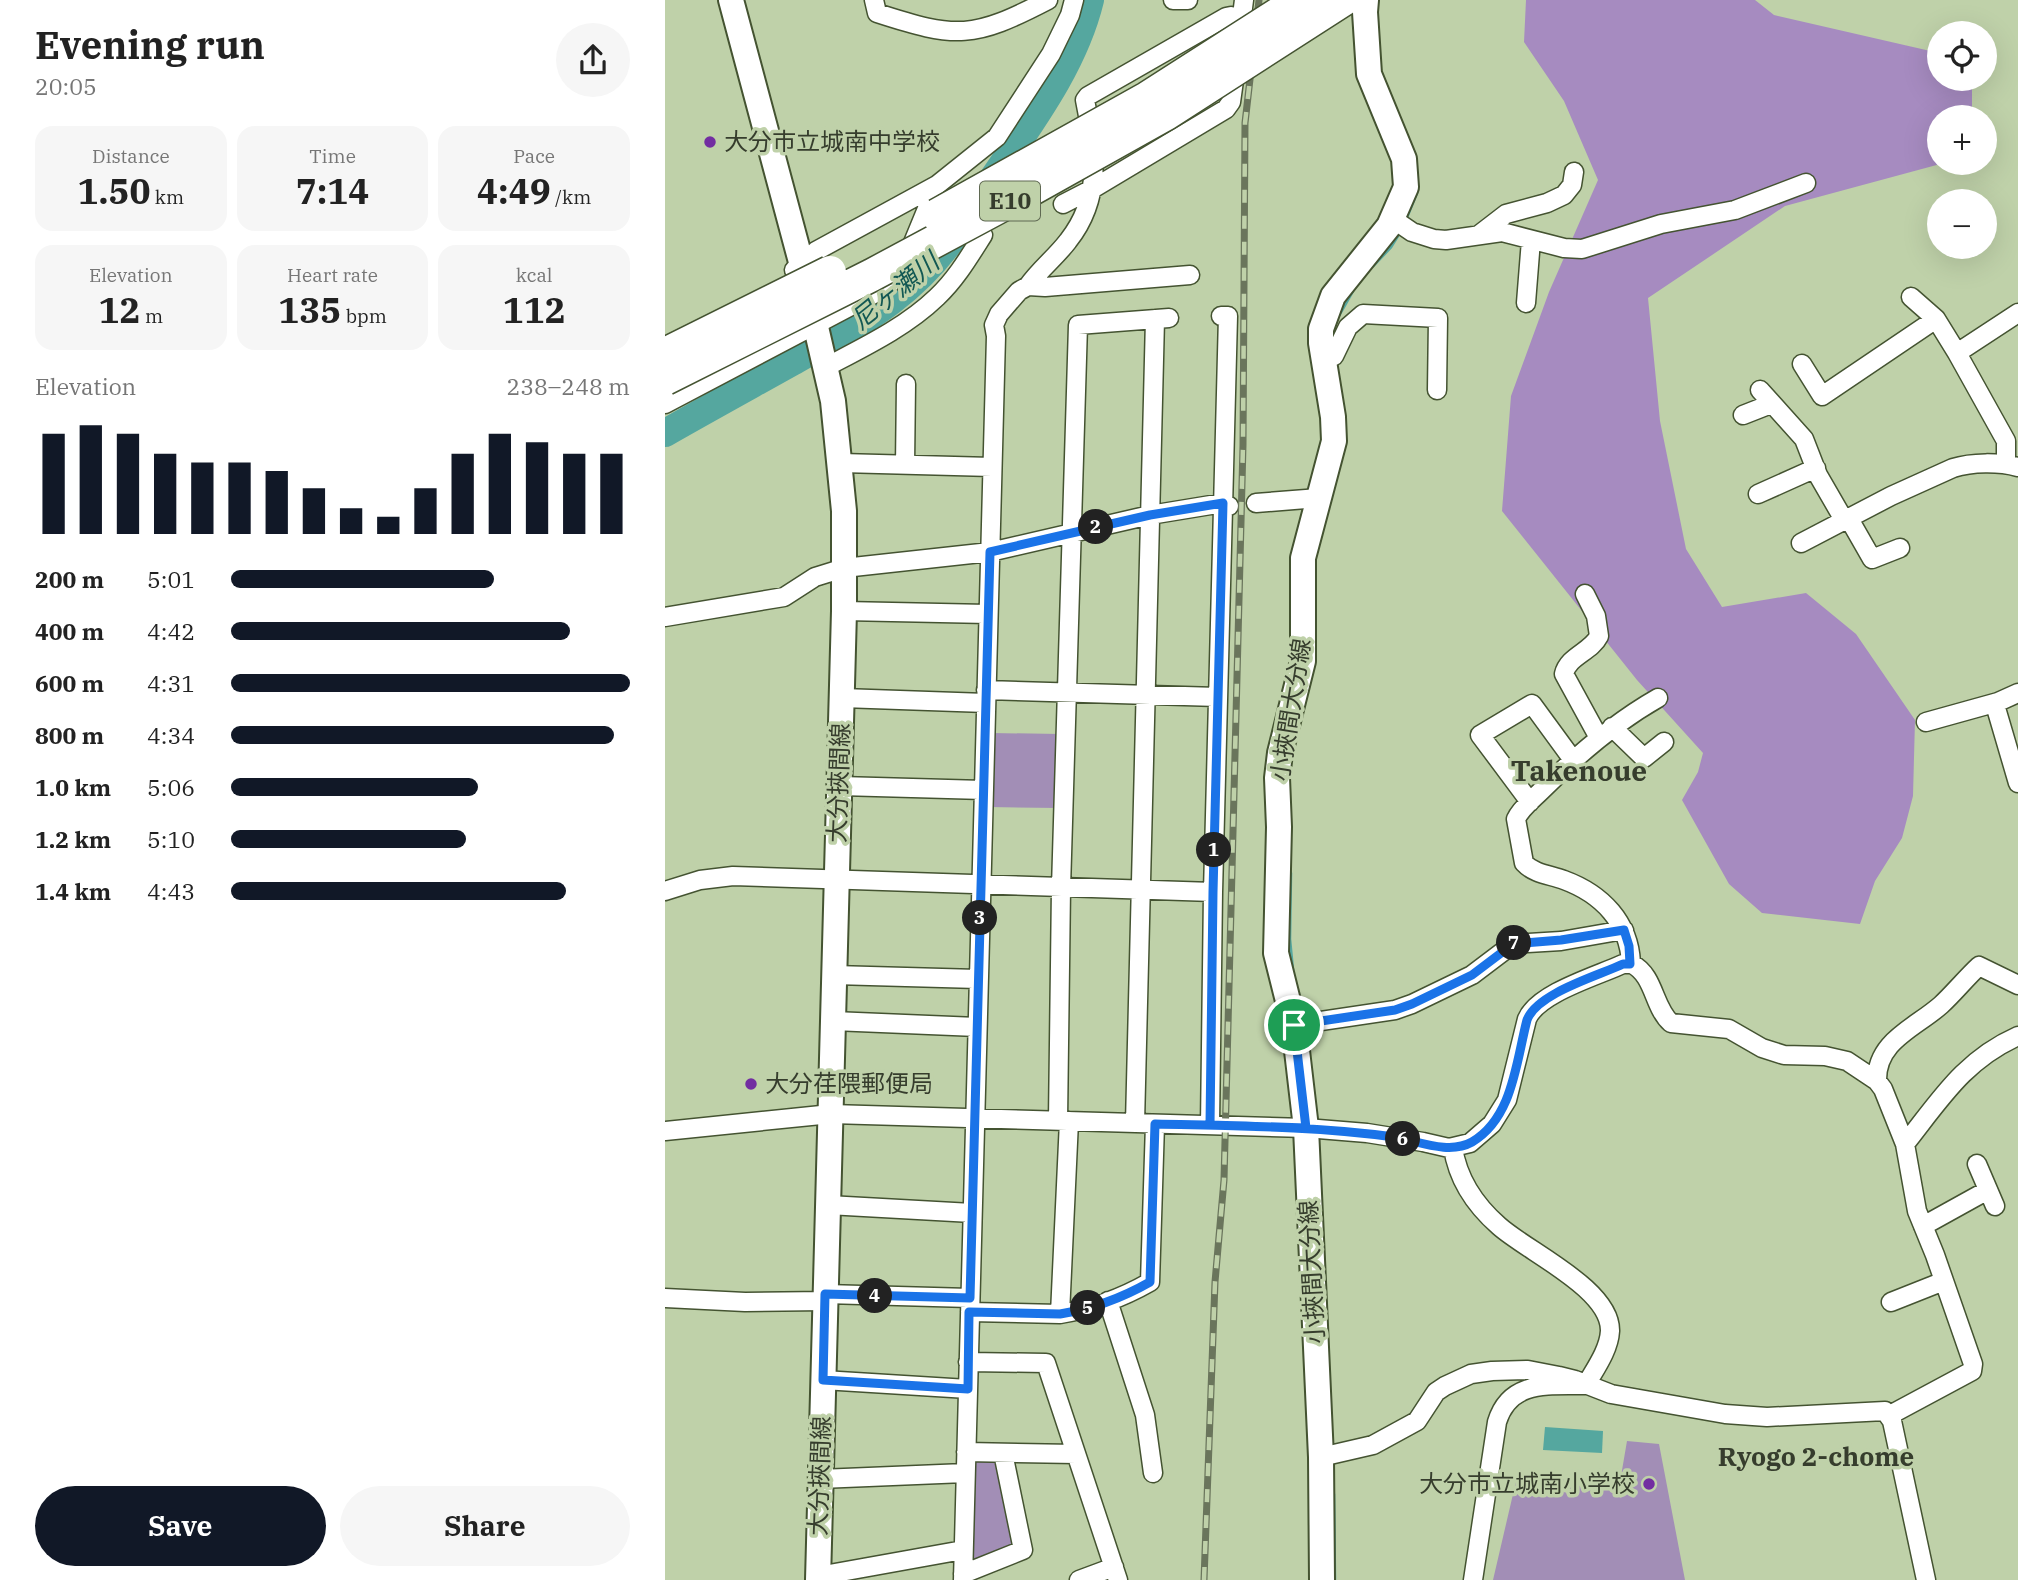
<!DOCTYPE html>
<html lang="en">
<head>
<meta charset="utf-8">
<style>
  body { margin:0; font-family:"IBM Plex Serif","Noto Sans JP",serif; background:#f6f6f6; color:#222; height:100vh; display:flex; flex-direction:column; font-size:26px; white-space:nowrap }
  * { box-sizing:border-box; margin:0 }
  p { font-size:23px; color:#767676 }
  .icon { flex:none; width:38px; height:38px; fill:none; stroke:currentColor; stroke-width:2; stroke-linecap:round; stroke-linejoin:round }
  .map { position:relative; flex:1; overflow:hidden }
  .sheet { display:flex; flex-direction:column; background:#fff; width:665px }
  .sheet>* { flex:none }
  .fabs { position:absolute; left:1262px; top:21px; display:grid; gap:14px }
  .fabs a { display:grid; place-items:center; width:70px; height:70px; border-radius:50%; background:#fff; box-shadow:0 7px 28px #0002; font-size:35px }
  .pin { position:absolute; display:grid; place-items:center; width:60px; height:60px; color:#fff; margin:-30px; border:4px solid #fff; border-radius:50%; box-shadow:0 2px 7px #0007 }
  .km { position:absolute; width:35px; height:35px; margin:-18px; border-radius:50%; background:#222; color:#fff; font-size:19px; line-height:35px; text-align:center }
  .round { display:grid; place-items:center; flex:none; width:74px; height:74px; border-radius:37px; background:#f6f6f6 }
  .head { display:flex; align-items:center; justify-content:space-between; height:119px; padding:0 35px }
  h1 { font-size:38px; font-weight:800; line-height:52px }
  .figures { display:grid; grid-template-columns:repeat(3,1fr); gap:10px; height:119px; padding:7px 35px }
  .figures div { display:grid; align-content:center; border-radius:18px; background:#f6f6f6; text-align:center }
  .figures b { font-size:35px; font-weight:800 }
  .figures small { font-size:19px; font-weight:400 }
  .figures p { font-size:19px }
  .chart { height:196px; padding:14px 35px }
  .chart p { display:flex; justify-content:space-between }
  .chart svg { width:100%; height:126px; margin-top:7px; stroke:#111827; stroke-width:6 }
  .primary-button { display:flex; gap:14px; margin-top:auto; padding:14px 35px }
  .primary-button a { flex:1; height:80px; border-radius:42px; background:#111827; color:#fff; font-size:28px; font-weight:800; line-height:80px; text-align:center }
  .primary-button a+a { background:#f6f6f6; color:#222 }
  ul { padding:0 35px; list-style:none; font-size:23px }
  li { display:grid; grid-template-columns:112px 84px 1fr; align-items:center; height:52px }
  li i { height:18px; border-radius:9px; background:#111827 }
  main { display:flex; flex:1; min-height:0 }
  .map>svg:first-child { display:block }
  .green { fill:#a28eb6 }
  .forest { fill:#a68bc0 }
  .water { fill:#55a79f }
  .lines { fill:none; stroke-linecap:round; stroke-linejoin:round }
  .stream { stroke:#55a79f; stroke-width:4.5 }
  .river { stroke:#55a79f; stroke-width:28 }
  .street-casing { stroke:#445331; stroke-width:21 }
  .secondary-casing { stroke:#445331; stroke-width:28 }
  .street { stroke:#fff; stroke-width:18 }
  .secondary { stroke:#fff; stroke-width:24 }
  .rail-casing { stroke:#6a755c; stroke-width:7 }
  .rail { stroke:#bfd1a9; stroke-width:4.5; stroke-dasharray:13; stroke-linecap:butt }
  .highway-bridge-casing { stroke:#445331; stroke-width:35; stroke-linecap:butt }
  .highway-bridge { stroke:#fff; stroke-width:32 }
  .route-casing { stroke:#fff; stroke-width:14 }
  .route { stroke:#1a73e8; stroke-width:9 }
  .poi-dot { fill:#722da1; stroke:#bfd1a9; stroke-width:2.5 }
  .labels { text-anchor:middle; stroke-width:7; stroke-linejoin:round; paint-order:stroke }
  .shield { fill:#bfd1a9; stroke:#5f6952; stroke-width:2 }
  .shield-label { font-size:23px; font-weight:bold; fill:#363d2d }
  .poi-label { font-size:24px; fill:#363d2d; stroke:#bfd1a9; text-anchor:start }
  .street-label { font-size:24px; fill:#363d2d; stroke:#bfd1a9 }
  .water-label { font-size:26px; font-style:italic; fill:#125853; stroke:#bfd1a9 }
  .neighbourhood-label { font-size:26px; font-weight:bold; fill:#363d2d; stroke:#bfd1a9 }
  .quarter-label { font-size:28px; font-weight:bold; fill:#363d2d; stroke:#bfd1a9 }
</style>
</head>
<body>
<main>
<section class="sheet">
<div class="head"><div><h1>Evening run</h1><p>20:05</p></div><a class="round"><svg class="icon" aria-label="share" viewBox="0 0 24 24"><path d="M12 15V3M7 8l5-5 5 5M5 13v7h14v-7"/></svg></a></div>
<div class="figures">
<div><p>Distance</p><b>1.50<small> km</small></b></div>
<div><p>Time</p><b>7:14</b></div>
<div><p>Pace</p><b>4:49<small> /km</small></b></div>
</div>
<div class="figures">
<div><p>Elevation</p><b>12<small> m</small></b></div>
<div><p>Heart rate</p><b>135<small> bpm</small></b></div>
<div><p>kcal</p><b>112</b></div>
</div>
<div class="chart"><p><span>Elevation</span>238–248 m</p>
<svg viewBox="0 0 160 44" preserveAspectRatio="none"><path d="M5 44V9M15 44V6M25 44V9M35 44V16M45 44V19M55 44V19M65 44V22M75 44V28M85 44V35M95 44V38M105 44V28M115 44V16M125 44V9M135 44V12M145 44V16M155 44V16"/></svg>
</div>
<ul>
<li><b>200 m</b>5:01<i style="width:66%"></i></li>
<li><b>400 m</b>4:42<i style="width:85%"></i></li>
<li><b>600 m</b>4:31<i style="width:100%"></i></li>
<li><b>800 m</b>4:34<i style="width:96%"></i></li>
<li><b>1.0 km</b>5:06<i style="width:62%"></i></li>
<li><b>1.2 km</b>5:10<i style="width:59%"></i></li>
<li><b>1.4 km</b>4:43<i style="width:84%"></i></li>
</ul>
<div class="primary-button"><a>Save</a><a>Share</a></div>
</section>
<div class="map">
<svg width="1353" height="1580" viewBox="0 0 1353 1580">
  <rect width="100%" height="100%" fill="#bfd1a9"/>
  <path class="green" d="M326,733L395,734L394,808L324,807Z
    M962,1441L994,1444L1020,1580H828L852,1477L955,1482Z
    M332,1457L350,1547L303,1563L307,1461Z"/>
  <path class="forest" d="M861,0H1090L1109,15L1274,53V79H1307V117H1274V163H1279L1120,206L983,298L995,421L1021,549L1057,607L1141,593L1191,634L1250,720L1248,796L1237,838L1210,881L1195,924L1097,913L1064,884L1017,800L1033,772L1038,753L972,680L837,511L846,396L884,292L933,180L899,101L859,42Z"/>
  <path class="water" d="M880,1427L938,1431L937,1453L878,1450Z"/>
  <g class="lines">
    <path class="stream" d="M740,220L751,193
      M708,265L725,247L735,231
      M674,314L687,291
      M625,873L624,939L627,970
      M668,1494L669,1579"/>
    <path class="river" d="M321,189C360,130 408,70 425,0
      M0,433C42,409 84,386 127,362C196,323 251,295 296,226"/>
    <defs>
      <path id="street" d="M209,0L212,13C292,39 308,39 383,0
        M508,0H523
        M575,31L579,0
        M398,204L429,188L561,109L566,102L571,66
        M728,219L747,232L769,239L781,240L837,232L899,248L917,249L996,224L1070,210L1141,183
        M815,234L841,214L882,203L899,195L907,185L909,172
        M129,270L151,251L272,185L332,137L386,54L405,15L409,0
        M363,286C375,269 391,257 403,241C438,197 430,151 420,100L423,96L561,17L566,16L576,23
        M1246,297L1271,319L1292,353L1341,441V464
        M861,303L866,240
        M1292,353L1353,313
        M658,360L669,356L683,327L698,314L773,318L772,390
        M1137,364L1157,396L1271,319
        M161,367C199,347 241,327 272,297C291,279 304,257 318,235
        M1095,390L1139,439L1153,475L1179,520
        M0,404L222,287L238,267L266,199
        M1078,415L1106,404
        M176,463L327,467
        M240,465L241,384
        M1093,494L1151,468
        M591,503L654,498
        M1183,517L1207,559L1235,548
        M1136,543L1226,496L1288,468C1307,462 1334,462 1353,467
        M920,594L931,616L934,636C926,652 903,656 899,674L934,738
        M179,611L323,614
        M0,617L119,597L150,577L179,568L325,552L485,515L558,503L564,506
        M321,690L553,697
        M1353,693L1333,702L1331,708L1353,783
        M177,698L321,703
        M1261,722L1333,702
        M947,727L979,758L999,742
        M175,786L319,790
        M865,802L815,735L867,704L908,760
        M0,891L35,880L68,876L548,892
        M966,963C964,922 937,894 899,880C886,875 869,874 859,863L851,819C856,808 868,799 876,791C912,755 949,723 993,698
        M169,975L313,979
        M168,1021L312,1027
        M629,1025L730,1010L747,1004L807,975L848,944L896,941L959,930
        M1212,1081C1211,1041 1250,1028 1276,1005C1289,993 1301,978 1314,966L1353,985
        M393,1121L396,888L413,325L504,318
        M470,1123L490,319
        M545,1125L548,892L563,316H556
        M0,1131L166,1114L641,1128L702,1133L758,1142L784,1148L805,1143L827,1124L842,1100L862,1019C873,993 932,976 958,964H967C990,976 988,1007 1006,1023L1064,1029L1097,1048L1119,1055L1160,1056L1182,1061L1212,1081L1218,1089L1240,1144L1252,1211L1270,1255L1308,1364L1307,1371L1225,1415
        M1240,1144C1275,1100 1299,1060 1353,1036
        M788,1148C793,1180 810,1205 834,1226C863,1252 946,1289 945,1331C944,1350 930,1369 921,1385C885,1386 845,1379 832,1422L808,1580
        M1312,1164L1330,1206
        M163,1205L307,1213
        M1258,1226L1323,1190
        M160,1294L305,1298
        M0,1298L80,1302L160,1301
        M443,1301L480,1415L488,1473
        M1226,1302L1279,1281
        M305,1312L395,1314C427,1309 457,1298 485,1282L490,1124
        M395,1314L404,1121
        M303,1362L381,1363L453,1580
        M158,1380L303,1389
        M301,1452L411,1454
        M656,1457L708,1445L752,1421L771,1392L780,1386L806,1374L827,1371L863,1370L894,1376L910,1380L946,1394L1060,1414L1102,1417L1220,1411L1227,1421L1261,1580
        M155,1479L300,1473
        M298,1574L358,1550L338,1453
        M153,1576L298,1550
        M298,1580L331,336L329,325L334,314L354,291L363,286L380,287L525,275
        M414,1580L449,1567"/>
      <path id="secondary" d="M66,0L136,262L168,401L179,511V611L153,1580
        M657,1580L656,1457L641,1128L629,1025L611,953L614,827L612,778L615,753L638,661V558L669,441L668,417L656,343V329L668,296L724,226L741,187L739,159L704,74L700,12L701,0"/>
    </defs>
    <use href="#street" class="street-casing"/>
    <use href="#secondary" class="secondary-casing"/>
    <use href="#street" class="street"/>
    <use href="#secondary" class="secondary"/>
    <defs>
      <path id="rail" d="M539,1580L550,1282L559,1180L578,445L580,123L594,0"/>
    </defs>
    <use href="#rail" class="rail-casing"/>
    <use href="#rail" class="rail"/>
    <defs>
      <path id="highway-bridge" d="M272,215L482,98L635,0
        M0,354L165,272
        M0,379L207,275L360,193L501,114L678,0"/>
    </defs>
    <use href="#highway-bridge" class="highway-bridge-casing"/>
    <use href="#highway-bridge" class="highway-bridge"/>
  </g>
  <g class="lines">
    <defs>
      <path id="route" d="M629,1025L641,1128L545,1125L548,892L558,503L485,515L325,552L305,1298L160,1294L158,1380L303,1389L304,1312L395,1314C427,1309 457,1298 485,1282L490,1124C570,1126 650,1126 729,1137C753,1141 784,1155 807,1142C848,1118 851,1062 862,1020C872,993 933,976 958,964H965L964,946L959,930L896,940L848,944L807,975L747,1004L730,1010L629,1025"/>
    </defs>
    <use href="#route" class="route-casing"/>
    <use href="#route" class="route"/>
  </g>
  <g class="poi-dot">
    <circle cx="45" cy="142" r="7"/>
    <circle cx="86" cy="1084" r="7"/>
    <circle cx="984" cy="1484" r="7"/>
  </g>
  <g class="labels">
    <rect class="shield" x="315" y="181.5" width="60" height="39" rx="5"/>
    <g class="shield-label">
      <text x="345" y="209">E10</text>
    </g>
    <g class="poi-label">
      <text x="59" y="150">大分市立城南中学校</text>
      <text x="100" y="1092">大分荏隈郵便局</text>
      <text x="970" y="1492" text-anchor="end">大分市立城南小学校</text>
    </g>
    <g class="street-label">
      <text transform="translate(626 710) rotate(-81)" y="8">小挾間大分線</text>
      <text transform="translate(174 783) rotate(-88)" y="8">大分挾間線</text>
      <text transform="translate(647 1272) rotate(-93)" y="8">小挾間大分線</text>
      <text transform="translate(155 1476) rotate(-88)" y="8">大分挾間線</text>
    </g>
    <g class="water-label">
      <text transform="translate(230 291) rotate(-39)" y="9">尼ヶ瀬川</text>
    </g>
    <g class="neighbourhood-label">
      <text x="1151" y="1466">Ryogo 2-chome</text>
    </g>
    <g class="quarter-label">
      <text x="914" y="781">Takenoue</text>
    </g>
  </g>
</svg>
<div class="fabs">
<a><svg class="icon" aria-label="locate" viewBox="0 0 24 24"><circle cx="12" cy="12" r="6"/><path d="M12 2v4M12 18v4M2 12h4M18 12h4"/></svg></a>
<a>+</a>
<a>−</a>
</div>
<div class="pin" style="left:629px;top:1025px;background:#1e9e55"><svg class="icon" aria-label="arrive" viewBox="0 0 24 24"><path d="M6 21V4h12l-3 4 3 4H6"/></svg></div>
<b class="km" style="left:549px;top:850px">1</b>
<b class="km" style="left:431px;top:527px">2</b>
<b class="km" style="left:315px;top:918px">3</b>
<b class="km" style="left:210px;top:1296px">4</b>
<b class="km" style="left:423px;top:1308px">5</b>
<b class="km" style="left:738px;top:1139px">6</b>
<b class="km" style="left:849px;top:943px">7</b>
</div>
</main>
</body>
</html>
